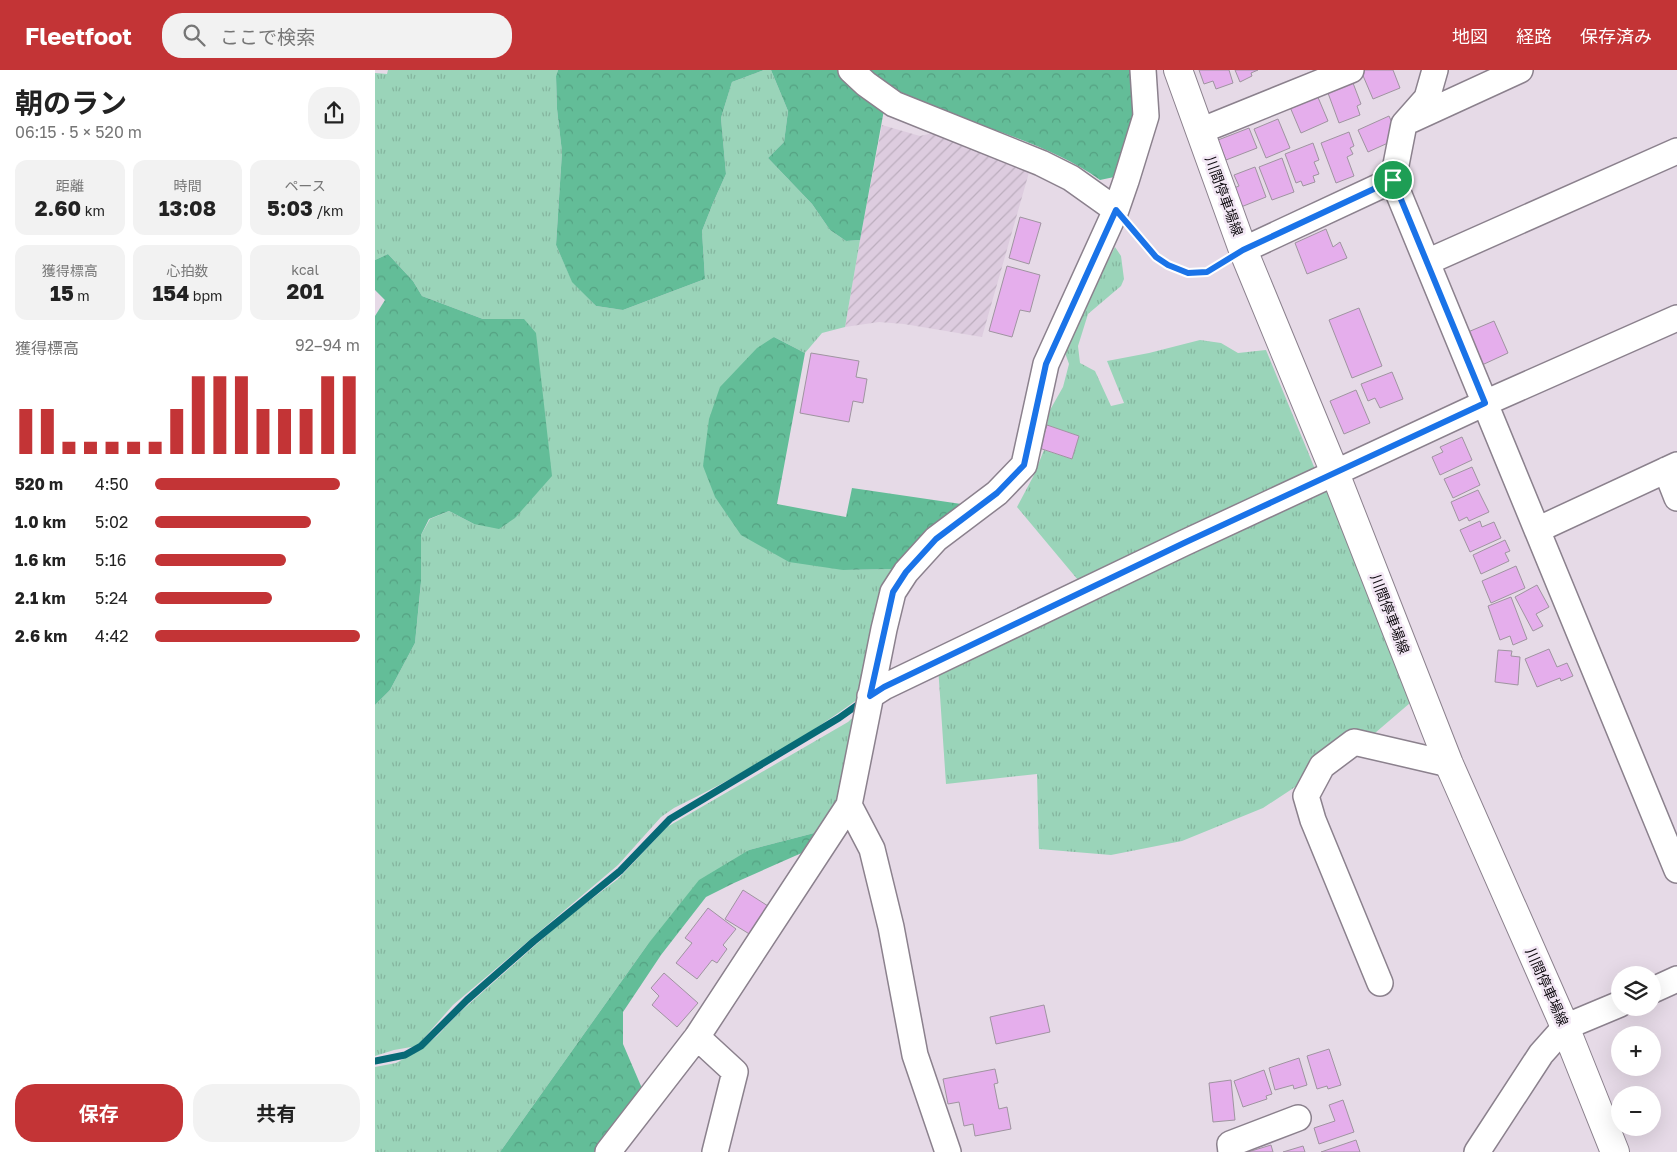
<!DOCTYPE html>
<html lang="ja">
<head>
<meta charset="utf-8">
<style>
  body { margin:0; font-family:"Golos Text","Noto Sans JP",sans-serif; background:#f2f2f2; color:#222; height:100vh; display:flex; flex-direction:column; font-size:19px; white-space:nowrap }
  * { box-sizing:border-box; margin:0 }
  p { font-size:16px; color:#767676 }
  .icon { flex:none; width:28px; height:28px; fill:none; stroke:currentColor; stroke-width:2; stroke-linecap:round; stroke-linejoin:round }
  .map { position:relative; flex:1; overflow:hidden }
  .details { display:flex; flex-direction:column; background:#fff; width:375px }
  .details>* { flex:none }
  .buttons { position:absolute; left:1236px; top:896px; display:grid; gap:10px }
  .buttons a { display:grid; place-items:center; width:50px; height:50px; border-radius:50%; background:#fff; box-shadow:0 5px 20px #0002; font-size:25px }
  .pin { position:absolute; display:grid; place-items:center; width:42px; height:42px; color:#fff; margin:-21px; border:2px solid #fff; border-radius:50%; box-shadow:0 1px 5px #0007 }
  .round { display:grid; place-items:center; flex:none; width:52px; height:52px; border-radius:20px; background:#f2f2f2 }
  .headline { display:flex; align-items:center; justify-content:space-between; height:85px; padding:0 15px }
  h1 { font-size:28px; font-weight:700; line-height:38px }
  .metrics { display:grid; grid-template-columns:repeat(3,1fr); gap:8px; height:85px; padding:5px 15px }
  .metrics div { display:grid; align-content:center; border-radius:12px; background:#f2f2f2; text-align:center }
  .metrics b { font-size:21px; font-weight:700 }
  .metrics small { font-size:14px; font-weight:400 }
  .metrics p { font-size:14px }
  .chart { height:140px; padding:10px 15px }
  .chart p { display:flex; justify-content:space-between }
  .chart svg { width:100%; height:90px; margin-top:5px; stroke:#c33436; stroke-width:6 }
  .button { display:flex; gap:10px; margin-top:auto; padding:10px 15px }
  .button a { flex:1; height:58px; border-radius:20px; background:#c33436; color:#fff; font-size:20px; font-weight:700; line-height:58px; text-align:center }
  .button a+a { background:#f2f2f2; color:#222 }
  ul { padding:0 15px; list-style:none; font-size:16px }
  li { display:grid; grid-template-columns:80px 60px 1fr; align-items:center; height:38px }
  li i { height:12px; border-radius:6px; background:#c33436 }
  header { display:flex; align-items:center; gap:30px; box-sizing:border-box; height:70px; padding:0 25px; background:#c33436; color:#fff }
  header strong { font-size:24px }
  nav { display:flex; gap:28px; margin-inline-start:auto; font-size:18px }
  .search { width:350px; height:45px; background:#f2f2f2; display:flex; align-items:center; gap:12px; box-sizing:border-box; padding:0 18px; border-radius:20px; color:#767676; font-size:19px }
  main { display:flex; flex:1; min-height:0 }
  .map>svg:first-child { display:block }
  .industrial { fill:url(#industrial-furrows) }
  .grass { fill:url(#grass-tufts) }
  .forest { fill:url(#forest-crowns) }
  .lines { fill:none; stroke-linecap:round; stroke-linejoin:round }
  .stream { stroke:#086a76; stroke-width:7 }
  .building { fill:#e5aeec; stroke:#9f94a0 }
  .minor-casing { stroke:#8b818d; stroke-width:28 }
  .secondary-casing { stroke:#8b818d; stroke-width:30 }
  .path { stroke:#948b95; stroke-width:3; stroke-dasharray:4 2.5; stroke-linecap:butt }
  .minor { stroke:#fff; stroke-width:25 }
  .secondary { stroke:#fff; stroke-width:28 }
  .route-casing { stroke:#fff; stroke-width:10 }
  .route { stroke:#1a73e8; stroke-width:6 }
  .labels { text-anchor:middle; stroke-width:5; stroke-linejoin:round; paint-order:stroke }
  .street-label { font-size:14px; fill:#0e0a0f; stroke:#f3e8f5 }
</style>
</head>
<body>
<header>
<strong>Fleetfoot</strong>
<div class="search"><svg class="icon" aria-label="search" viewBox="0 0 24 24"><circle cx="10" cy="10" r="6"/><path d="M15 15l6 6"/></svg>ここで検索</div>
<nav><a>地図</a><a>経路</a><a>保存済み</a></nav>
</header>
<main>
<section class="details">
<div class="headline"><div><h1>朝のラン</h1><p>06:15 · 5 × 520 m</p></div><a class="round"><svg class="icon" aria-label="share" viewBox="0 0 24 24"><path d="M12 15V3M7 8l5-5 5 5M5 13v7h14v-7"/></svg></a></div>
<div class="metrics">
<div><p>距離</p><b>2.60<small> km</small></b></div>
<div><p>時間</p><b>13:08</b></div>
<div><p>ペース</p><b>5:03<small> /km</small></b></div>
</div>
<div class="metrics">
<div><p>獲得標高</p><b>15<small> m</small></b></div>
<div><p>心拍数</p><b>154<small> bpm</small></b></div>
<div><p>kcal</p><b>201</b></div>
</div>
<div class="chart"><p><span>獲得標高</span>92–94 m</p>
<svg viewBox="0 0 160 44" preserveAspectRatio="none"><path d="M5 44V22M15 44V22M25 44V38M35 44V38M45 44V38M55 44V38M65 44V38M75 44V22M85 44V6M95 44V6M105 44V6M115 44V22M125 44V22M135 44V22M145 44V6M155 44V6"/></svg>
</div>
<ul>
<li><b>520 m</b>4:50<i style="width:90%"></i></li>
<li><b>1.0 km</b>5:02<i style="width:76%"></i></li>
<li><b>1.6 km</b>5:16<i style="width:64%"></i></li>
<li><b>2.1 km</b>5:24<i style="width:57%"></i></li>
<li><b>2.6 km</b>4:42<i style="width:100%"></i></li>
</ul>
<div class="button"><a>保存</a><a>共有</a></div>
</section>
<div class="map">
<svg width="1302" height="1082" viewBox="0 0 1302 1082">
  <defs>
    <pattern id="industrial-furrows" width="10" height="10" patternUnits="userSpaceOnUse" patternTransform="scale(1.25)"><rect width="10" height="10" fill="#ddccdf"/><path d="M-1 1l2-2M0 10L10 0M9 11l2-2" fill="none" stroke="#bcaebe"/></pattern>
    <pattern id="grass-tufts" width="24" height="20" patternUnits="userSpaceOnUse" patternTransform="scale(1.25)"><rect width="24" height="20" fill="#9ad4b9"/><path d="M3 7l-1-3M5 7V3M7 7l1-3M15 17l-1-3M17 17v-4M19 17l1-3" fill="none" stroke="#84b59e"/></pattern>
    <pattern id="forest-crowns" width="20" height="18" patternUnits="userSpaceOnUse" patternTransform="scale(1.25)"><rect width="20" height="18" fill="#63bd98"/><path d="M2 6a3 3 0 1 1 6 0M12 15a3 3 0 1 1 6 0" fill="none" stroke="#55a182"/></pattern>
  </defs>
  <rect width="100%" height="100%" fill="#e6dae7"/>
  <path class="industrial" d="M507,55L545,66L562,62L655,99L607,267L529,254L504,252L470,257L485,170Z"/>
  <path class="grass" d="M13,0H183L181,6L182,39L187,82L181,175L197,211L221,236L248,240L330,209L327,161L338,133L351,104L346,48L357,12L389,0H396L413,41L409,72L393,88L437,134L455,160L471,171L485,170L470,257L447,263L430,283L399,267L328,396L468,500L519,499L504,524L495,560L488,601L486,627C427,670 364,706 299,738L286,747L243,795L78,935L42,976L19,980L0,986V635L15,620L40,573L46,513V465L55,449L74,441L99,454L149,249H108L47,226L38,211L13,184L0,190V3L12,4Z
    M740,177L746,186L749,209L746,216L713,244L703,276L705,293L720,301L736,336L749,333L732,291L774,283L825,270L846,273L863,283L891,280L942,404L703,510L642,437L659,405L669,380L697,389L704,366L672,355L675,340L688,317L694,294L688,277Z
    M950,411L1035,633L993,669L888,738L807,771L736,785L664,779L662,704L571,714L563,596Z
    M486,640L477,692L451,760L374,780L273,874L125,1082H0V997L21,993L45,980L62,966L84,943L190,849L243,809L292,757L473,652Z"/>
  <path class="forest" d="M183,0H389L357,12L346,48L351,104L338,133L327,161L330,209L248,240L221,236L197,212L181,175L187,82L182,39L181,6Z
    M396,0H462L509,40L485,170L471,171L455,160L437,134L393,88L409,72L413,41Z
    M495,0H763V34L744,106L725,110C682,79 628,64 579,45C549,34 519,23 495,0Z
    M13,184L38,211L47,226L108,249H149L161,263L177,406L140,448L124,459L99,454L74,441L54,449L46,465V512L40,573L15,620L0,635V246L10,230L0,220V190Z
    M399,267L430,283L402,434L471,447L477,418L593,435L519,499L468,500L414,492L366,465L340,427L328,396L334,349L345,317L382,278Z
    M451,760L438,778L359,813L331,827L286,885L248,942V974L269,1023L222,1082H125L273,874L324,810L374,780Z"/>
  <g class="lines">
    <path class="stream" d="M0,991L30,985L46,976L92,930L159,871L245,801L295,749L464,648L488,631"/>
  </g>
  <path class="building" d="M824,0H854L858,13L841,19L838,11L829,14Z
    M860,0H883L876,3L877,6L865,12Z
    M988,0H1018L1025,18L998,29L986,1Z
    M978,13L986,34L982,36L985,45L964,53L953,23Z
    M942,25L953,51L926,63L915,37Z
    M1014,46L1024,68L993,82L983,60Z
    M903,49L915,78L891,88L879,59Z
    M874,58L882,78L851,90L843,70Z
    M974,62L979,76L975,78L978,84L972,87L979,106L961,113L946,73Z
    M938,73L944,90L939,92L944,104L938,106L940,112L928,116L926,111L921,113L910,84Z
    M907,88L919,122L897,130L884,97Z
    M880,97L891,127L866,137L859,118L864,116L859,105Z
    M645,147L666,153L654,194L634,188Z
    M951,159L958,177L965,172L972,188L932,204L920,173Z
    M632,196L665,205L655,242L645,240L637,267L614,261Z
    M984,238L1007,296L977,308L954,250Z
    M1119,251L1133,283L1107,295L1093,262Z
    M436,283L484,291L481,307L492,309L488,333L478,331L474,352L425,343Z
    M1017,302L1028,329L1005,338L1000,328L993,331L986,314Z
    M981,320L995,353L969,364L955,331Z
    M672,355L704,366L697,389L664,378Z
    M1087,367L1097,390L1065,405L1057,387L1068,382L1065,377Z
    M1097,397L1105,415L1078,428L1069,409Z
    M1103,420L1114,442L1094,451L1092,447L1084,451L1076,432Z
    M1105,451L1107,457L1119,452L1126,468L1095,482L1085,460Z
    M1130,470L1135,481L1130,483L1134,491L1106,504L1098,485Z
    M1141,496L1150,518L1116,533L1107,511Z
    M1162,515L1174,537L1161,544L1168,556L1158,561L1140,527Z
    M1136,527L1152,569L1138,575L1135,566L1125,570L1113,536Z
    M1174,579L1182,597L1192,593L1198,606L1186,611L1185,608L1162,617L1150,589Z
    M1123,580L1137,581L1136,586L1145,587L1143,615L1120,612Z
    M368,820L393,836L376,865L350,849Z
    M333,838L361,859L348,875L352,879L342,893L337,890L322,909L301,893L317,873L310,868Z
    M289,903L323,933L302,957L277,935L284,926L276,918Z
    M669,935L675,962L621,974L615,947Z
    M954,979L966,1015L953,1019L952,1016L942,1019L932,986Z
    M924,988L932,1015L919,1019L918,1015L900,1020L894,998Z
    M620,999L623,1013L619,1014L624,1039L632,1037L636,1059L600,1066L598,1054L589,1056L584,1032L573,1034L568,1009Z
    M889,1000L897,1024L891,1026L892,1029L868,1037L859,1011Z
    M856,1010L860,1050L838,1052L834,1013Z
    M968,1030L979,1062L944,1074L939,1058L960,1051L954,1035Z
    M981,1070L985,1082H946Z
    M896,1075L898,1082H873Z
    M928,1076L930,1082H908Z"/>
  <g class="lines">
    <defs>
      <path id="minor" d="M476,0L491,14L519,34L666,93L696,108L741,140
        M1060,0L1052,28L1029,54L1018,110L1302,800
        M1036,50L1145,0
        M825,61L976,0
        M868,180L1018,110
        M1052,192L1302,81
        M1291,400L1302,428
        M1162,460L1302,395
        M495,626L509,617L809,473L1110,333L1302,248
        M474,735L497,779L516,857L540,985L573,1082
        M1005,913L938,750L931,726L947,696L979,672L1074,694
        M1278,920L1302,909
        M322,967L360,1002L340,1082
        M233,1082L322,967L474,735L509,559L518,522L531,502L561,469L622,423L649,395L671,294L741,140L751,111L771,46L768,0
        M856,1082L855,1074L923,1048
        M1102,1082L1166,984L1190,957L1245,934"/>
      <path id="secondary" d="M803,0L868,180L960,403L1074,694L1190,957L1240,1082"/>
    </defs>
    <use href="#minor" class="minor-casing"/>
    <use href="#secondary" class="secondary-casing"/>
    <path class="path" d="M758,159L781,187L793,195L813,203L832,202L847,193"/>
    <use href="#minor" class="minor"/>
    <use href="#secondary" class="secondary"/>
  </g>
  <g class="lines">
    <defs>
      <path id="route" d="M1018,110L1110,333L809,473L509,617L495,626L518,522L531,502L561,469L622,423L649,395L671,294L741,140L781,187L793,195L813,203L832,202L868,180Z"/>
    </defs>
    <use href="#route" class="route-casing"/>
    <use href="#route" class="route"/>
  </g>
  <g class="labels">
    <g class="street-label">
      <text transform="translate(849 126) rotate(70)" y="5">川間停車場線</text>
      <text transform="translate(1015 544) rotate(69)" y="5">川間停車場線</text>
      <text transform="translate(1172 917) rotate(66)" y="5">川間停車場線</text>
    </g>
  </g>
</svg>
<div class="buttons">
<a><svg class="icon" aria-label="layers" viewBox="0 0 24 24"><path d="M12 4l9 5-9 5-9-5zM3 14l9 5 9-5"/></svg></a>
<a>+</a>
<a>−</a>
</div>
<div class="pin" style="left:1018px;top:110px;background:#1e9e55"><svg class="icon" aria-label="arrive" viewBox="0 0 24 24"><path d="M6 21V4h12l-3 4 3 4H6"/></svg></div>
</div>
</main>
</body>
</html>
